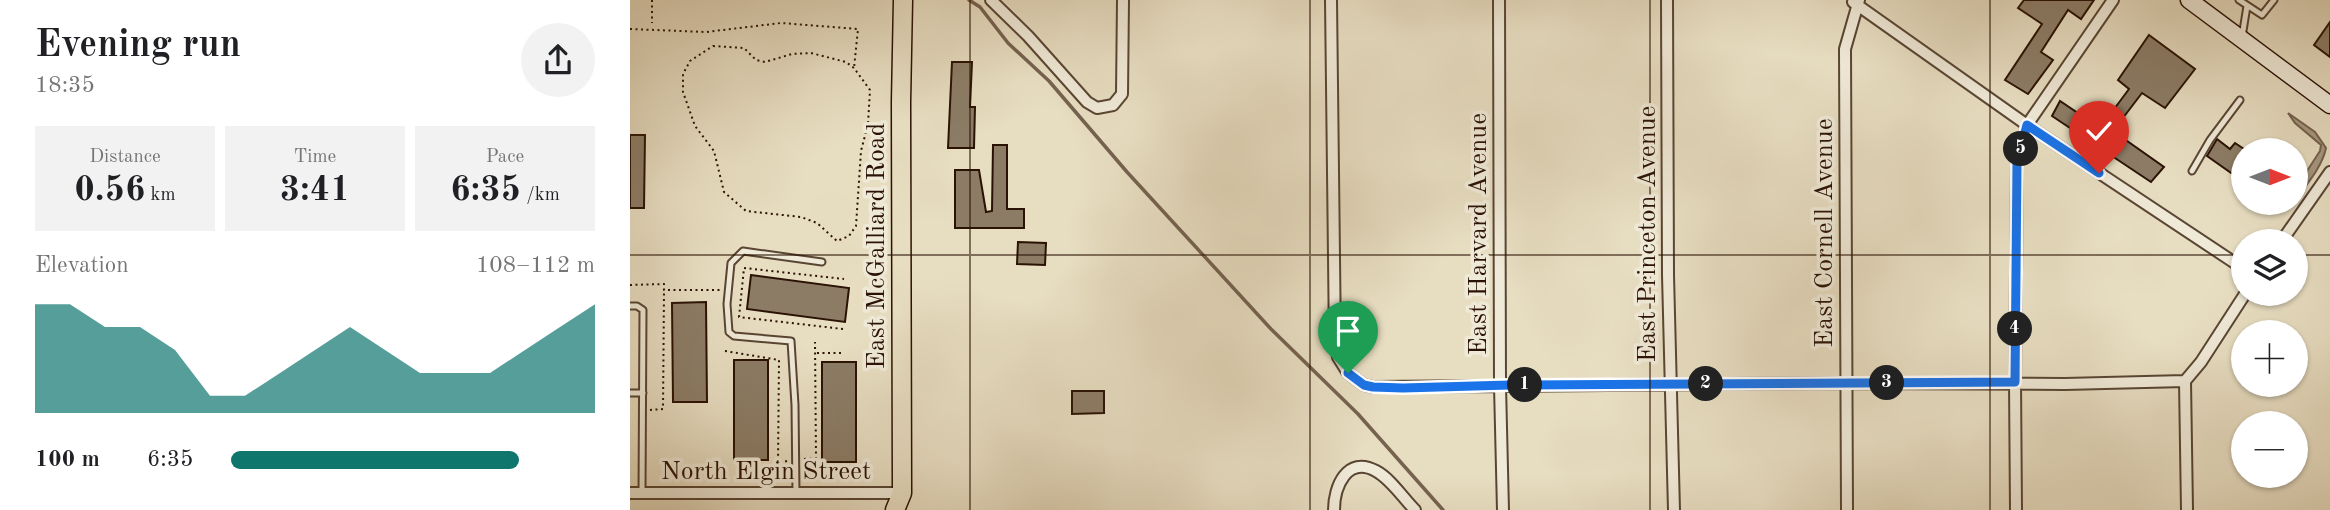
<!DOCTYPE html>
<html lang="en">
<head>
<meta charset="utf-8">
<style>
  body { margin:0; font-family:"Old Standard TT",serif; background:#f2f2f2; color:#202124; height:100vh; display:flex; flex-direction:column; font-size:26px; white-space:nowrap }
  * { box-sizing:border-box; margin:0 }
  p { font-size:23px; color:#757577 }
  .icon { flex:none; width:38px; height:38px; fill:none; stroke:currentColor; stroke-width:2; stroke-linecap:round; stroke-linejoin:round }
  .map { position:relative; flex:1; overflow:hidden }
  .side { display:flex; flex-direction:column; background:#fff; width:630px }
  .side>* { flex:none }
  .needle { width:46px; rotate:90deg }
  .controls { position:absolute; left:1601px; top:138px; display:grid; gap:14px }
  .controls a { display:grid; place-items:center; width:77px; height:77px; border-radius:50%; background:#fff; box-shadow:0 2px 5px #0004; font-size:35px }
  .pin { position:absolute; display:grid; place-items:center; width:60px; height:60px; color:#fff; margin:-72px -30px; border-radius:50% 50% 50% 0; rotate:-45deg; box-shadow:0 0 7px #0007 }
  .pin .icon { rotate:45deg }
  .km { position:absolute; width:35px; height:35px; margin:-18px; border-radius:50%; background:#222; color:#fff; font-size:19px; line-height:35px; text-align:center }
  .round { display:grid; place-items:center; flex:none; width:74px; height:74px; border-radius:37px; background:#f2f2f2 }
  .headline { display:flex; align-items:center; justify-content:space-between; height:119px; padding:0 35px }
  h1 { font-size:38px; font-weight:800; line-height:52px }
  .metrics { display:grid; grid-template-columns:repeat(3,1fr); gap:10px; height:119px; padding:7px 35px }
  .metrics div { display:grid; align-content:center; border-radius:0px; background:#f2f2f2; text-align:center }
  .metrics b { font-size:35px; font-weight:800 }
  .metrics small { font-size:19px; font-weight:400 }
  .metrics p { font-size:19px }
  .chart { height:196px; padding:14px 35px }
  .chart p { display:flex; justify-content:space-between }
  .chart svg { width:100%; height:126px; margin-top:7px; fill:#0f766e; opacity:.7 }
  ul { padding:0 35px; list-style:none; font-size:23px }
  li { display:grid; grid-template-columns:112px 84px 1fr; align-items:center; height:52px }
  li i { height:18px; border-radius:9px; background:#0f766e }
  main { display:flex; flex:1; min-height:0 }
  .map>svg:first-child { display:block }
  .water { fill:#a79881; stroke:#75624f; stroke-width:2 }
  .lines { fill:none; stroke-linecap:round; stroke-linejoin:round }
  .stream { stroke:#75624f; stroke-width:3.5 }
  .building { fill:#8c7c66; stroke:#2a1204; stroke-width:2 }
  .lane-casing { stroke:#594533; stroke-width:9 }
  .street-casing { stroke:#594533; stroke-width:14 }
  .secondary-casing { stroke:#2a1204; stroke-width:19 }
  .primary-casing { stroke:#2a1204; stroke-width:21 }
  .path { stroke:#2a1204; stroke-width:2; stroke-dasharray:2 3.5; stroke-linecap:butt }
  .lane { stroke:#efe9d7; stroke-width:5 }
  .street { stroke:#efe9d7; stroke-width:10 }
  .secondary { stroke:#efe9d7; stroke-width:16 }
  .primary { stroke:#e7ddc1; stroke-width:18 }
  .route-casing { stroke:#fff; stroke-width:14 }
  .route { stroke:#1a73e8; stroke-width:9 }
  .grid { fill:none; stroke:#2a1204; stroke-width:2; stroke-opacity:0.55 }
  .labels { text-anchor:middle; stroke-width:7; stroke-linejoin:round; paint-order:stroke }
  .street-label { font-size:26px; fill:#2a1204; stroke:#efe9d7 }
</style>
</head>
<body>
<main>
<section class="side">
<div class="headline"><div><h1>Evening run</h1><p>18:35</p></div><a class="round"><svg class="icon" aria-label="share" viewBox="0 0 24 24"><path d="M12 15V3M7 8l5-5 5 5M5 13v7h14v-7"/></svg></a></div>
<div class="metrics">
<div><p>Distance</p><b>0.56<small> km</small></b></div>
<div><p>Time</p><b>3:41</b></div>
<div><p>Pace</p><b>6:35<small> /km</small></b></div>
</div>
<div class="chart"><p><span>Elevation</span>108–112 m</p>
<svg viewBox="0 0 160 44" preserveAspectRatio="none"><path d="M0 44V6L10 6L20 14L30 14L40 22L50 38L60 38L70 30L80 22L90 14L100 22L110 30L120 30L130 30L140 22L150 14L160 6V44z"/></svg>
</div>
<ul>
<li><b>100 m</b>6:35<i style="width:79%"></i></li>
</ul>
</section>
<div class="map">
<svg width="1700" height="510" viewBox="0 0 1700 510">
  <rect width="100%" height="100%" fill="#e7ddc1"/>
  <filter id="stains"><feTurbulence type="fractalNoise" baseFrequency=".00286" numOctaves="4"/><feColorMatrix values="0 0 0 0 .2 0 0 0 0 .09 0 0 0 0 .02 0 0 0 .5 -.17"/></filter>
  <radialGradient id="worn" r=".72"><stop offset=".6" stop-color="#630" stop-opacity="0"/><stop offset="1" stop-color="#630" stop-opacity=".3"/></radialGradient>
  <path class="water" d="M1658,113L1685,132L1696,148C1692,167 1677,184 1666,199V188L1690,151L1691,145L1665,123Z"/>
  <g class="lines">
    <path class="stream" d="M339,0L350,7L378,43L419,81L497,172L641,329L728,414L813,510"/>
  </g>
  <path class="building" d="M1394,0H1464L1451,19L1438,10L1411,52L1423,60L1398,94L1375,80L1412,24L1388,8Z
    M1700,22V57L1684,45Z
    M1519,35L1565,69L1535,108L1512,93L1483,131L1534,167L1521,182L1422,116L1430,101L1470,128L1499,89L1488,80Z
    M322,62H342L340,107H345L344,148H318Z
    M0,135H15L14,208H0Z
    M1587,139L1600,149L1605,143L1614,149V182L1577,156Z
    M363,145H377V209H394V228H325V170H349L356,212L362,211Z
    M388,242L416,243L415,265L387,264Z
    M121,275L219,288L215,322L117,309Z
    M76,302L77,402H43L42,303Z
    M104,360H138V460H104Z
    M192,362H226V462H192Z
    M442,391H474V413L442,414Z"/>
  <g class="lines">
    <defs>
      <path id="lane" d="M1609,0L1632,15L1644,0
        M1612,37L1617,6
        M1562,171L1580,140L1610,100
        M0,306H7L13,310L12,493
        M0,393H13
        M166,494L165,405L161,341L104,336L99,332L97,304L101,263L113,251L192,262"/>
      <path id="street" d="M361,0L398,36L457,102L467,108L483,105L492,94L493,0
        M701,0L705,343L708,357L718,373L734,385L743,387L1216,383L1435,384L1555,381
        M869,0L870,386L873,510
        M1037,0L1038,275L1044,510
        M1223,2L1397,125L1614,269
        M1651,242L1700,172
        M0,493H272
        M704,510C704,487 717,455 746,471C761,479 773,498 785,510
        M1217,510L1215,49L1229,0
        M1386,510L1385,382L1387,164L1397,125L1483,0
        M1557,510L1555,381L1571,362L1615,294"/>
      <path id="secondary" d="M1559,0L1700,105"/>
      <path id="primary" d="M265,510L272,493L271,102L273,0"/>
    </defs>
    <use href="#lane" class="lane-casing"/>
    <use href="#street" class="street-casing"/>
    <use href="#secondary" class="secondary-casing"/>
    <use href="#primary" class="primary-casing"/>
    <path class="path" d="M22,0V23
      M0,29L76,32L151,23L228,29L224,68
      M83,46L114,48L126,60L135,62L162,54L181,53L216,62L224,68L240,90L238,124L231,151L226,226L219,236L207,241L187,223L171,217L116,211L94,192L84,151L65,126L53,92V74L60,61Z
      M0,285L34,284V290H90
      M213,329L109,317L114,268L214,279
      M95,351L149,360L148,463L157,461
      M187,353H214
      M20,410L33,409L34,290
      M174,459L186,458L185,342"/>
    <use href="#lane" class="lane"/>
    <use href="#street" class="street"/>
    <use href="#secondary" class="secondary"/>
    <use href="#primary" class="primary"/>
  </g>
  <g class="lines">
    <defs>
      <path id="route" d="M718,373L734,385L743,387L773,388L880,385L1385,382L1387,163L1397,125L1469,173"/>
    </defs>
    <use href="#route" class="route-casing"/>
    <use href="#route" class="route"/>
  </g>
  <path class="grid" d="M340,0V510M680,0V510M1020,0V510M1360,0V510M0,255H1614M1666,255H1700"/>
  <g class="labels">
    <g class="street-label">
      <text transform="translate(1193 233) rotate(-90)" y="9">East Cornell Avenue</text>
      <text transform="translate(847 234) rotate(-90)" y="9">East Harvard Avenue</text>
      <text transform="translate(1016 234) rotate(-90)" y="9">East Princeton Avenue</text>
      <text transform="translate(245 246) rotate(-90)" y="9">East McGalliard Road</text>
      <text x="136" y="479">North Elgin Street</text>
    </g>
  </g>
  <rect width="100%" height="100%" filter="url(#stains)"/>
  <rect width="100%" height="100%" fill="url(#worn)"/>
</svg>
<div class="controls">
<a><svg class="needle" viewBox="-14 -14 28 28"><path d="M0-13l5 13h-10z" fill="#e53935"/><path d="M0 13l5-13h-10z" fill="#757577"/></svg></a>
<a><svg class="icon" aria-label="layers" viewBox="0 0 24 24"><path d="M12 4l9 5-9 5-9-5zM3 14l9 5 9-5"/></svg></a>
<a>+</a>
<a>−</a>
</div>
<div class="pin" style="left:718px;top:373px;background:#1e9e55"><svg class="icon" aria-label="arrive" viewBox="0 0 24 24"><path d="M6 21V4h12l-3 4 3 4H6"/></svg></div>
<div class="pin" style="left:1469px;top:173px;background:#d93025"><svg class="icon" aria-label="check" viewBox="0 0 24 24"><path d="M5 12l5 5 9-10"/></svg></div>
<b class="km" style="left:895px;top:385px">1</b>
<b class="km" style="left:1076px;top:384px">2</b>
<b class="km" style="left:1257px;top:383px">3</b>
<b class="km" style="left:1385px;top:329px">4</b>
<b class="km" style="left:1391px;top:149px">5</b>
</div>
</main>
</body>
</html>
